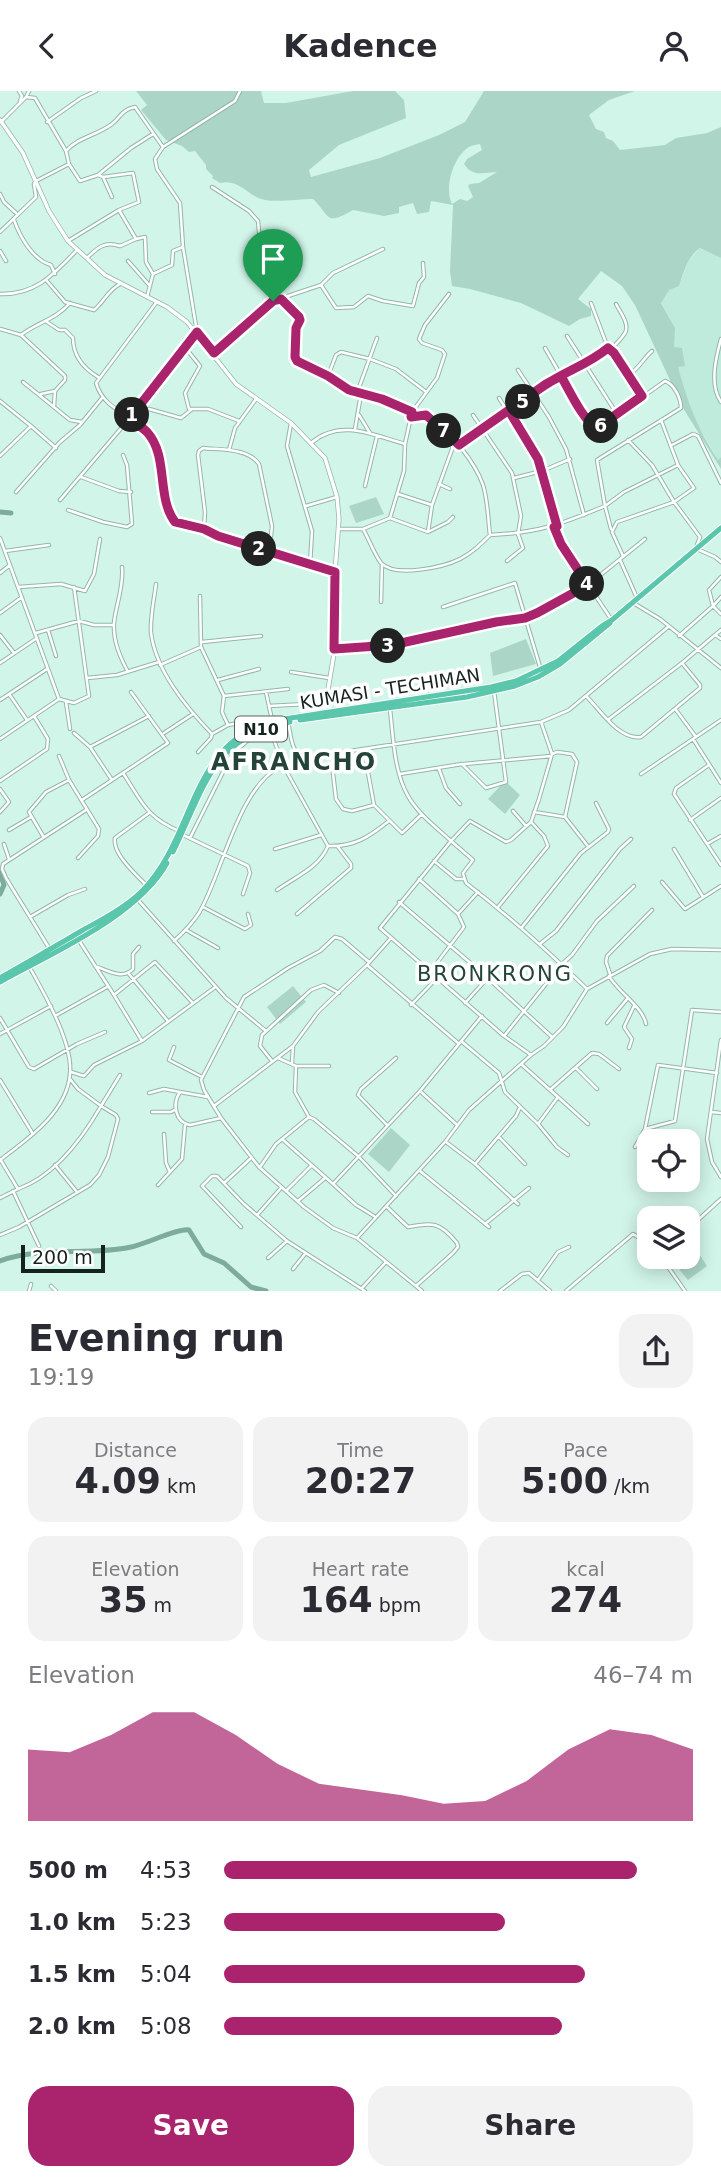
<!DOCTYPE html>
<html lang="en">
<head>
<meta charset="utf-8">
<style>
  body { margin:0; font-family:"DejaVu Sans",sans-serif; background:#f2f2f3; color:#2b2b33; height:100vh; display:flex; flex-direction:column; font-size:26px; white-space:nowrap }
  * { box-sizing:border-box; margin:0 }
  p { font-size:23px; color:#7c7c81 }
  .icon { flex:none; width:38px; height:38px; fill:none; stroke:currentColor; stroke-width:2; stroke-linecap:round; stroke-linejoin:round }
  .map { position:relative; height:1200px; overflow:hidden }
  .sheet { display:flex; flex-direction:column; background:#fff; flex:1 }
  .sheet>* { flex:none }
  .buttons { position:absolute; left:637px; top:1038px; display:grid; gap:14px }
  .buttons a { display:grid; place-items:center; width:63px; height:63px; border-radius:14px; background:#fff; box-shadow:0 4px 18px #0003; font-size:35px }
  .scale { position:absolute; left:21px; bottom:18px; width:84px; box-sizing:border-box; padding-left:7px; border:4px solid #15231e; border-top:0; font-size:19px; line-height:24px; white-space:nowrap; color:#15231e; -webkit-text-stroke:5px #fff; paint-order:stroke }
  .pin { position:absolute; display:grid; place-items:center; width:60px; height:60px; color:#fff; margin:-72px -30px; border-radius:50% 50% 50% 0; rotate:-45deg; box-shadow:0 0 7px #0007 }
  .pin .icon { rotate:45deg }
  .km { position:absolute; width:35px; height:35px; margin:-18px; border-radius:50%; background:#222; color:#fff; font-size:19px; line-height:35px; text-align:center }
  .round { display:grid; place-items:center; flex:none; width:74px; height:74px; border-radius:21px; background:#f2f2f3 }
  .summary { display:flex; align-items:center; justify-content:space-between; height:119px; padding:0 28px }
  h1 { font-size:38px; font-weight:600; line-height:52px }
  .stats { display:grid; grid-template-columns:repeat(3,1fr); gap:10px; height:119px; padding:7px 28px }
  .stats div { display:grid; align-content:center; border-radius:18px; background:#f2f2f3; text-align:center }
  .stats b { font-size:35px; font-weight:600 }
  .stats small { font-size:19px; font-weight:400 }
  .stats p { font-size:19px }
  .chart { height:196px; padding:14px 28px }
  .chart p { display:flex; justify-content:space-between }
  .chart svg { width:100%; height:126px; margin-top:7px; fill:#a9246d; opacity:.7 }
  .primary-button { display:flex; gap:14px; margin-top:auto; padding:14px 28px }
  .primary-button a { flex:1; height:80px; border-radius:21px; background:#a9246d; color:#fff; font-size:28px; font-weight:600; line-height:80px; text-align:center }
  .primary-button a+a { background:#f2f2f3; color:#2b2b33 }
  ul { padding:0 28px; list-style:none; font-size:23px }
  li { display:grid; grid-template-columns:112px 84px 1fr; align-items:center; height:52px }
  li i { height:18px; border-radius:9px; background:#a9246d }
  header { display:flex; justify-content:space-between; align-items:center; height:91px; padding:0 28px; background:#fff; font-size:32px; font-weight:600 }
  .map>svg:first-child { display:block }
  .built { fill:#bfebdc }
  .green { fill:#abd6c7; fill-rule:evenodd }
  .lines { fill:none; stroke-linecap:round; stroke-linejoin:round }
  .river { stroke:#7dab9c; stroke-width:5 }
  .minor-casing { stroke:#94b6ab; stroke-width:4.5 }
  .tertiary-casing { stroke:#94b6ab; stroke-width:5 }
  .trunk-casing { stroke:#fff; stroke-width:7 }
  .minor { stroke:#fff; stroke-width:2.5 }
  .tertiary { stroke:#fff; stroke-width:3.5 }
  .trunk { stroke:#5ac6ac; stroke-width:5 }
  .route-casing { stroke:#fff; stroke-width:14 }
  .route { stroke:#a9246d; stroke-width:9 }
  .labels { text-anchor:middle; stroke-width:7; stroke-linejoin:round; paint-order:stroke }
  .shield { fill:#fff; stroke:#5b6562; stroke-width:2 }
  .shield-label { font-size:16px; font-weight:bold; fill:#15231e }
  .street-label { font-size:18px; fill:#15231e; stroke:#fff }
  .quarter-label { font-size:21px; letter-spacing:2px; fill:#244339; stroke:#fff }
  .district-label { font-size:24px; font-weight:bold; letter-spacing:2px; fill:#244339; stroke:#fff }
</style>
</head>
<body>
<header><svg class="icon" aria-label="back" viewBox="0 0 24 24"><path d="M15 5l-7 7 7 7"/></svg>Kadence<svg class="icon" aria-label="person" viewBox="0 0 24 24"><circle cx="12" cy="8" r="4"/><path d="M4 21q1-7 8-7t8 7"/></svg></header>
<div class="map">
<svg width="721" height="1200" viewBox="0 0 721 1200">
  <rect width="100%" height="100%" fill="#d2f5e9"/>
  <path class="built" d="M700,157L721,167V366L718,369L690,320L677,275L673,247L675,237L661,211L669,198L679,195L688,171Z"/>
  <path class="green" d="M136,0H261L264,12H286L353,0H395L404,9L406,27L339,54L309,79L311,86L380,67L439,44L465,31L484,0H635L609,9L589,24L596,38L604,41L606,47L613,50L620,59L665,54L676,47L707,42L721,36V167L700,157C687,166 684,181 679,195L669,199L661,212L675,237L674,256L682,257L685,275L678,276C688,312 697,337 718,369L721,366V378L683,317L635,214L622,195L601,180L578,208L591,218V225L580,228L569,235L521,212L470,198L452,195L450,180L453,114L431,110L429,121L417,123L413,112L399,116V122L384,125L353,119C325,135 331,126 313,108C300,108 273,112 261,108C246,103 239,88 220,92L212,87L213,85L206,78V74L195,60L189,61L182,55L166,49L141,19L147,14ZM480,53L482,59L467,68L464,73C473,87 485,81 497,81L479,92L470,93L468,95L473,106L467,110L460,108L452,113C444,97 453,66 469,56C472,54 476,54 480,53Z
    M376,406L384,423L356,432L349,415Z
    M526,548L536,573L493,585L490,562Z
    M505,690L520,704L505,723L488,708Z
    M293,895L306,911L280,933L267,916Z
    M391,1037L410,1054L389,1081L368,1063Z
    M696,1158L707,1175L688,1189L675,1173Z"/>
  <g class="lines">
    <path class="river" d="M0,421L11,422
      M0,782L4,794L0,803
      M0,1170C39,1155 90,1165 131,1156C146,1153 178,1137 189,1139L204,1163L224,1172L251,1196L266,1200"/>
    <defs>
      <path id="minor" d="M19,0L22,5L20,10
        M26,6L29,0
        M47,31L81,7L96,0
        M66,60C78,46 98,44 112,33C121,26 121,19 135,16L163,56
        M69,73L80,90L98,84L131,57L153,43
        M98,84L103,86L133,82L139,111L119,119
        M103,86L112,106
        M212,96L249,120L258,130L263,184L273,210L214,262
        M0,103L4,111L16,122
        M14,129C20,146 33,169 51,174L55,183
        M0,141L36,106L34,93L36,90L69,73L66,60L35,7L26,6L2,30
        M68,150L119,119L136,148L145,146L146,171L153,183
        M0,160L6,170
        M87,167C98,156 105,150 120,155L136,148
        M128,170L150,195
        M47,190L65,211L94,219C104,211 108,199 120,193
        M321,194L336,217L354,216L368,205L383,210L413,215L419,192L424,186L423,172
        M0,203C36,204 54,183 77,159
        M147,206L153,183L172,174L173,160L183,156
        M281,208L299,226C298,240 292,256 297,270L328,285L349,299L382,308L412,321
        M273,210L321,194L333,182L383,158
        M156,212L96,292C105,322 135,322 150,344C166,367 158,409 173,429C180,438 193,435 203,438C208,440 213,443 218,445L335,481
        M591,212L608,257L625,276L642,305
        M47,231L59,239H65L73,247C73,264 83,277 98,286
        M0,238L21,244L65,285V289L55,300L54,315
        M21,244C38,231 55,229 70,212
        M567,245L617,323
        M721,248C716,266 709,294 721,311
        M184,255L200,275L185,302L189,318H208L239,330
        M518,279L549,326L566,358L584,424
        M630,283C640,276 643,268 652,260
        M328,285L336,264L341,261L370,268L396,278L425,300
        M23,291L70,329L82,331
        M357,302L377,247
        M41,303L55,300
        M499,307L538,368L557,435
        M0,310L31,335
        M135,320L149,318L181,327L191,319
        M359,324L370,342
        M473,324L512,382L521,425L518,443L523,457L507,470
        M291,332L287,355L312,440L310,474
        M355,338L361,303
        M628,349L652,374L674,411L700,446L697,454
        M311,352C340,327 373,344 405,353
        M459,354C490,334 518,312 548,292C572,275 608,269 625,242C630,233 620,221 616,213
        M672,354L693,343L698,345L721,392
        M229,359L235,337L256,308
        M0,365L31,335L56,357
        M81,386L119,400L131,401
        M514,387L542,380L570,368
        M439,393L450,398
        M365,395L377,345
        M16,401L60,351L80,334L102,307
        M398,403L432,414L428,441
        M60,409L129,328L197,241L183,156L180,112L157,78L155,68L163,56L235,10L240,0
        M432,414L455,350
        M306,415L337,406
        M68,419L103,431L127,436L132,433L127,374L123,364
        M390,427L428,441L448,431L453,426
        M553,436L561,453L611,528
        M204,438L205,421L198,364L199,360L203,357C221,359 248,357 259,373L272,435L271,445L263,459
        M339,438H363L390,427L404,380L405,353L412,321L437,287L445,263L442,259L422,252L419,248L425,234L449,203
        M363,438C369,448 374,463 381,472C395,487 444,476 460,468C472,462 481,453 490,444C488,428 488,410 483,394C476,373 448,336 427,325C422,322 417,324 411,326
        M611,438L605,415L624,401L678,374
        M490,444C538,442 562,433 605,415L597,369L681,317C681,307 674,293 665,290L606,332L595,337L578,314L545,257
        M0,447L59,608
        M699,459L715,466L721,471
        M5,460L49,454
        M623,465L612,441L617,431L674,411L694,397L678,374L661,329
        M620,469L637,507
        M122,476C124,496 116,513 114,532C113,550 120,566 128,581
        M0,482L10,474
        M156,493C154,509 150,526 151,542C156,580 186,616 212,643
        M19,496L61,493L85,500L94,483L100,448
        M200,505L201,556L224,605L222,621L228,634
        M721,506L713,515L721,523
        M381,511L382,473
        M635,513L660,528L721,577
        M443,516L515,492L540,576
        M0,522L22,506
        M48,539L56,565
        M36,542L79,530L94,534H114
        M0,544L14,562
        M715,544L721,539
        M679,545L713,515L709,499L721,486
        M202,551L261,545
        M334,558L392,554L530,525L588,494L645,448
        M0,572L37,547
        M160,574L201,556
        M291,581L329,587
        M87,587L117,584L159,571
        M218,589L259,578
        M266,601L272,629
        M9,603L27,629
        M224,605L288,598
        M587,606C601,620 619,649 641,646L700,597V594L682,572
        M59,608L74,612L89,605L74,496
        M0,609L47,578
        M66,611L70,638
        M269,615L325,612
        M390,618C393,645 394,681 408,705C418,723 436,736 451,750L380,837L504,945L531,964
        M676,619L696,646
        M609,628L682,572L715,544L721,548
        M288,631C291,644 291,662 304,667L541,631L569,619L668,536
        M541,631L552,663L539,708L531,731L511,749L506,751L470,730L451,750L473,769L463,782L466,792C509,825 548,860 587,898
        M270,638L283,674L328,755C319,777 295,786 277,799
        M74,642L90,656L112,689
        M164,642L193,623
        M0,648L59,608
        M693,648L721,692
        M90,656L149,625
        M364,660L374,714L402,742L422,723
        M198,661L211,647L212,643L228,634L244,631L253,636
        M552,663L557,661L572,663L577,671L565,726
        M59,665L69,689L99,738L98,745L78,767
        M331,665L336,708L343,718L352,720L374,714
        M464,673L551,665
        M709,674L676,697L674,703L721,774
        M439,678L446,697L460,713
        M123,682C142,711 146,726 179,740
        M400,683L462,673L486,697L506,691L494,600
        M641,683L721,629
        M0,690L47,658L48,648L34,625
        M0,698L9,711L0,721
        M82,709L168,652L131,601
        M513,720L526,735
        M534,721L565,726L587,754
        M690,729L721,707
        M9,739L31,726
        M181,743L248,775L250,782L243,803
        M43,745L29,721L46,701L69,689
        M190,747L232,663L247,650L270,640
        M4,753L9,768
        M707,753L721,745
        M328,755C354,756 369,746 389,730
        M275,758L321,744
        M674,758L703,806
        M434,770L456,788H463
        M419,788L458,823
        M662,791L685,818L721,795
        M147,795C136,783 112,763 115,747L149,722
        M138,809L226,907L266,940
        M399,811L474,875L484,889
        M203,816L245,838L251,834L248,823
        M498,816L548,755L544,745L531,731
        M297,823L351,777V773L338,756
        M30,826L68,804L85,798
        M522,836L581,762L608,741L609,738L596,712
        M186,839L218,857
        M78,848L114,904
        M174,850C184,841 192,833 199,822C223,782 238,694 283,674
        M541,852L556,840L620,758L631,748
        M49,857L6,787L2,778L3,773L86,719
        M369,871L342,848L335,846L320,860L288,877L244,906L201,989L204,999L221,1027L259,1076L304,1116L333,1137L357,1147L422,1200
        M367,874L458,952
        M95,875C108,880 123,889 133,878V863L139,856
        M430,881L464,836L458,823L478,801
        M129,883L167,929
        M610,883L606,871L607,865L652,819
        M609,885C618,901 643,916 646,933
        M465,912L485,890H491L552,946
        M411,914L437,887
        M55,925L107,896
        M0,927L29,976L34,978L77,953L105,941
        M607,932L628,907
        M0,943L51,915
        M504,945L562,873L572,864L597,830L634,795
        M721,949L707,1048L712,1071L721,1086
        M142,950L114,904L155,871L192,911
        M461,950L499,982L505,1001L538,1033L557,1056L568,1064
        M174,956L169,969L202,986
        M629,957L632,948L624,936L634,915
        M278,967L296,975H329
        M272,970L260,955L262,944L311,899L324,894L339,902
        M292,972L293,955
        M521,973L558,1006L538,1033
        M296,975L295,1001L309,1026
        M576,977L597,998
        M71,981L84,985L94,974L142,950L214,897
        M0,989L33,1043
        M551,998L592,962L599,963L619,978
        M420,1000L456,1033
        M149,1002L164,998L180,1001
        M208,1006L180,1001C172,1013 175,1031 190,1034L221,1027
        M558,1006L588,1033
        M214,1015L293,955L318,921L367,874L391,847
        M152,1021H171L176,1018
        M711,1021L721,1022
        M387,1034L358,1004L361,998L396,967
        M645,1038L675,1030L692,919L721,921
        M164,1043L166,1072L170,1081
        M499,1046L525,1073
        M282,1048L333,1093L420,1000L482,925
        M446,1051L475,1073L518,1113
        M635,1056L645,1038L658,974L717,982
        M0,1068L18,1098C55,1085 82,1048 101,1015L78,998L70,988
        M0,1069C28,1048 67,1021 70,983C73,952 45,904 30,877
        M475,1073L516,1025L520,1016
        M55,1074L77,1101
        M260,1076L276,1053L309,1026L314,1028L358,1065L396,1105
        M420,1080L489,1136
        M224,1092L250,1068
        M333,1093L356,1114L374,1125
        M158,1094L182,1068L185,1034
        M13,1100L39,1155
        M286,1100L311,1075
        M0,1107L18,1098
        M298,1110L325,1087
        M387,1116L408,1136C432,1131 440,1131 457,1152L458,1156L453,1162L416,1195
        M258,1123L281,1097
        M485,1133L529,1097
        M241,1136L202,1095L212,1085H217L244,1113L287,1150L365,1200
        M688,1138L721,1108
        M0,1144L19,1136L90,1094L99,1084L108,1066L118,1028L116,1024L101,1015L120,984
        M357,1147L445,1051L469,1019L531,964L544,955L563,936L587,898L650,863L672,858L721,859
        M661,1166L685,1200
        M268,1167L287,1150
        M293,1178L305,1163
        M538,1189L558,1161L569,1156
        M51,1195L56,1200
        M362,1197L386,1171
        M29,1200L31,1193
        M500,1200L522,1183L529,1182L550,1200
        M566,1200L633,1143L649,1153"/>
      <path id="tertiary" d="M0,29L23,62L49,120L68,150L105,184L167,216L187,231L236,293L291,332L325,367L337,406L339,428L335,481V557L324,622"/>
      <path id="trunk" d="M300,629L467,606L515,595L538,586L560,573L610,532
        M173,761C204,698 212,645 290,631
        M0,887C28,871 56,855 83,839C103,828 124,817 141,801C197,746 188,648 278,629L491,596L516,590L558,570L602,535L612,529L721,437
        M0,891C52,862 138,825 167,772"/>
    </defs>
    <use href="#minor" class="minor-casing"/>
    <use href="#tertiary" class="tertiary-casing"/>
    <use href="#trunk" class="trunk-casing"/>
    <use href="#minor" class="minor"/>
    <use href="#tertiary" class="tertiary"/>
    <use href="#trunk" class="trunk"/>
  </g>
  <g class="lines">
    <defs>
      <path id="route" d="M273,210L214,262L197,241L129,328C135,332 142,336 147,341C169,365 156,406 175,431L204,438L218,445L335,481L334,558L392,554L496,531L525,527L537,522L588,494L561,453L554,436L557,435L538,368L509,320C522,311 536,299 550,291C569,279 590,272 608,257L614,262L642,305L597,337C584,331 569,299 561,285L546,293L459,354L426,324L411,326L412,321L382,308L349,299L328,285L297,270L295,266L296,237L300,229L299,226L281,208L273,210"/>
    </defs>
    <use href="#route" class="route-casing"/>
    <use href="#route" class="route"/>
  </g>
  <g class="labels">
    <rect class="shield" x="235" y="625.5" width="52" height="25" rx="5"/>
    <g class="shield-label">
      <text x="261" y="644">N10</text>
    </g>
    <g class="street-label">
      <text transform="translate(390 598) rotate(-9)" y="6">KUMASI - TECHIMAN</text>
    </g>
    <g class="quarter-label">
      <text x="495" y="890">BRONKRONG</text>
    </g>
    <g class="district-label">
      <text x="294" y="679">AFRANCHO</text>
    </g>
  </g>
</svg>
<div class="buttons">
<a><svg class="icon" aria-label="locate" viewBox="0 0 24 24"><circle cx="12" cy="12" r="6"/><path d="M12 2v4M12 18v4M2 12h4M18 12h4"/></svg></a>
<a><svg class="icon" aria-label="layers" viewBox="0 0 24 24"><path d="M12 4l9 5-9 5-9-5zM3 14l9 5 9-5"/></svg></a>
</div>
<div class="scale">200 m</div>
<div class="pin" style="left:273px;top:210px;background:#1e9e55"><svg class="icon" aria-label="arrive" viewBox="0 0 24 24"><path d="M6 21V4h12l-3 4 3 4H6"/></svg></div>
<b class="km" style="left:132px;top:324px">1</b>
<b class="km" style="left:259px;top:458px">2</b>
<b class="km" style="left:388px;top:555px">3</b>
<b class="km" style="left:587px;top:493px">4</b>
<b class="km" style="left:523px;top:311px">5</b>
<b class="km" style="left:601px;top:335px">6</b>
<b class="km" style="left:444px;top:340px">7</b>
</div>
<section class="sheet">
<div class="summary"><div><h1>Evening run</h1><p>19:19</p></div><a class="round"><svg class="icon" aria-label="share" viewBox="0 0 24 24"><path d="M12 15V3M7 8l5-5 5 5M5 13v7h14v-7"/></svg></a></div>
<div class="stats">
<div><p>Distance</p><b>4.09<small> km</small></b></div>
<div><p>Time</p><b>20:27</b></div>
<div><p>Pace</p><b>5:00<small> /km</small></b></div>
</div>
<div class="stats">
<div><p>Elevation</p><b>35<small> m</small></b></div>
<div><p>Heart rate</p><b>164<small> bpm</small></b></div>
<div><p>kcal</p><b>274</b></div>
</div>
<div class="chart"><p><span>Elevation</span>46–74 m</p>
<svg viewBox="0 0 160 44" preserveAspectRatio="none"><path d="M0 44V19L10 20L20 14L30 6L40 6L50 14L60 24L70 31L80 33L90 35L100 38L110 37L120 30L130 19L140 12L150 14L160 19V44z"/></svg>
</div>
<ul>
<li><b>500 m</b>4:53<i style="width:88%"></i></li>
<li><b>1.0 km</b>5:23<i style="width:60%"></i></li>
<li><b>1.5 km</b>5:04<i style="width:77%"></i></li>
<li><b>2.0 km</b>5:08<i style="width:72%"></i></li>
</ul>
<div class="primary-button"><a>Save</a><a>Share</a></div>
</section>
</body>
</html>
